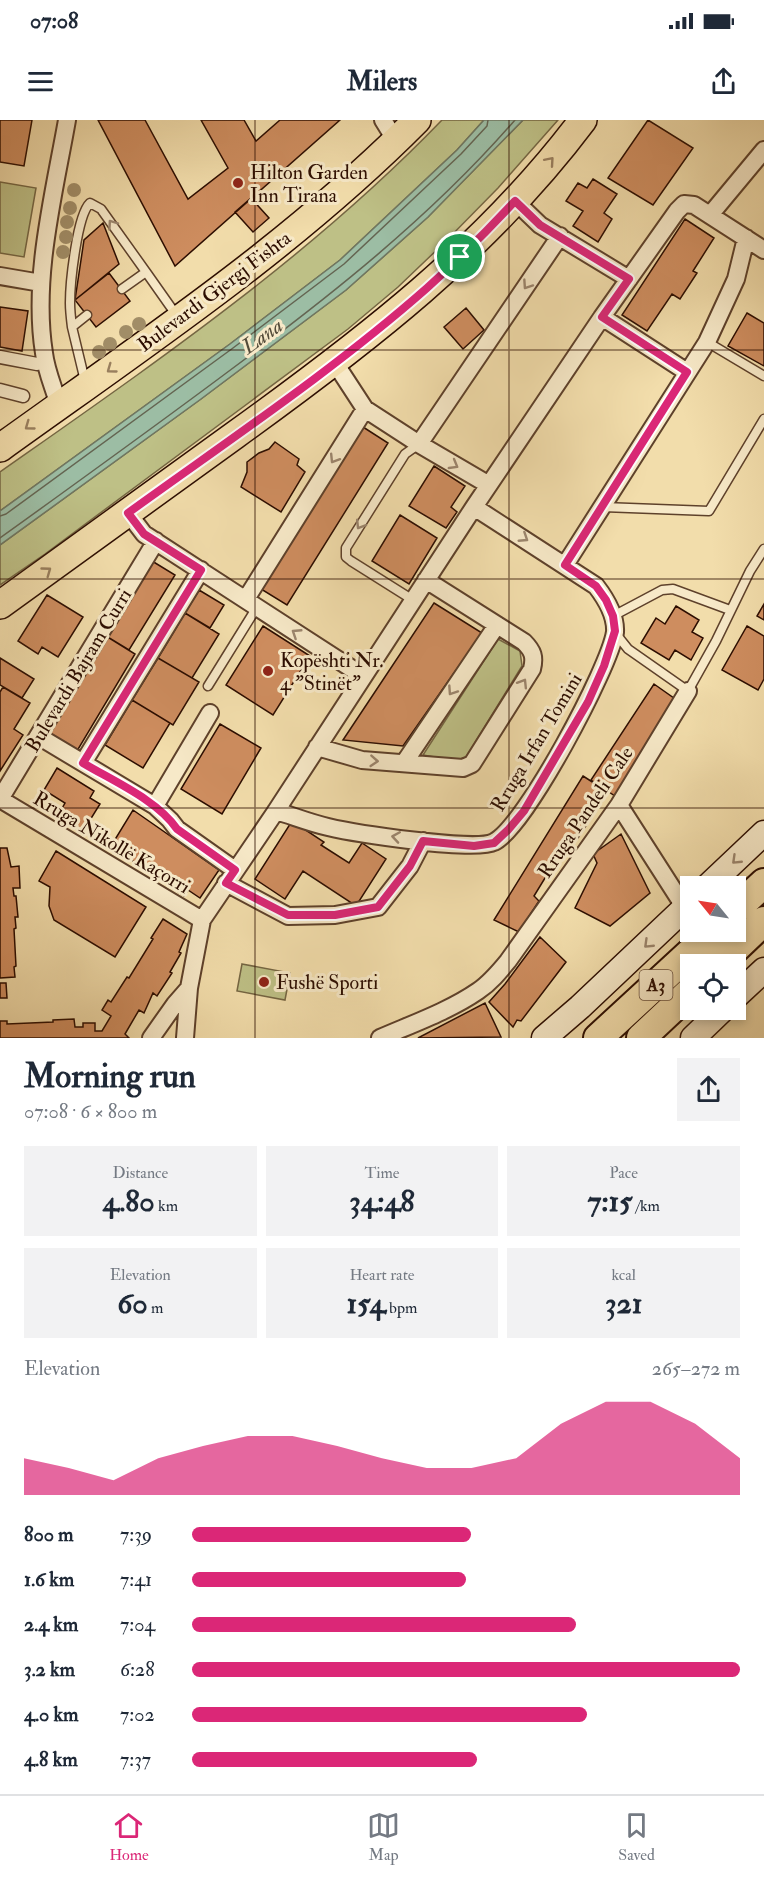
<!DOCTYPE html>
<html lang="en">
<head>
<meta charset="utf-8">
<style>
  body { margin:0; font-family:"IM FELL Double Pica",serif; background:#f2f2f3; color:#1f2937; height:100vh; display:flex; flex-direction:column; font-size:22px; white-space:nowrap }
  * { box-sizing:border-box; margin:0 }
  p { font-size:20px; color:#747a83 }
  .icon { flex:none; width:33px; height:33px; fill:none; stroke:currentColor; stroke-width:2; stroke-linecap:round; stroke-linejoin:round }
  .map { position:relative; height:918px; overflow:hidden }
  .panel { display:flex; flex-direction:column; background:#fff; flex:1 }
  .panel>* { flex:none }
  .needle { width:39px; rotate:300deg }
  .controls { position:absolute; left:680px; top:756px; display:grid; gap:12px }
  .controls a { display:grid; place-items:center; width:66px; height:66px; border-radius:0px; background:#fff; box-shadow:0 3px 9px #0003; font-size:30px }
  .pin { position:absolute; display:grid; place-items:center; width:51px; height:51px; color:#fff; margin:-26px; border:3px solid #fff; border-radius:50%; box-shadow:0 2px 6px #0007 }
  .round { display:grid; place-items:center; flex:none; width:63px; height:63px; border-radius:0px; background:#f2f2f3 }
  .headline { display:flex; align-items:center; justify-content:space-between; height:102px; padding:0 24px }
  h1 { font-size:33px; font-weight:800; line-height:45px }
  .figures { display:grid; grid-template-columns:repeat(3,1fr); gap:9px; height:102px; padding:6px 24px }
  .figures div { display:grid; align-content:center; border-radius:0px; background:#f2f2f3; text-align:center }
  .figures b { font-size:30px; font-weight:800 }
  .figures small { font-size:16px; font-weight:400 }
  .figures p { font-size:16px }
  .chart { height:168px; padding:12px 24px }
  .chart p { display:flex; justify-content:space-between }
  .chart svg { width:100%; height:108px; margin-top:6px; fill:#db2777; opacity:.7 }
  ul { padding:0 24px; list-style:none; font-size:20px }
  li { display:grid; grid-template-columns:96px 72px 1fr; align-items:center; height:45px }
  li i { height:15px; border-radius:8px; background:#db2777 }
  .status { display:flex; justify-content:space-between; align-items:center; height:42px; padding:0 30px; background:#fff; direction:ltr }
  .status svg { height:16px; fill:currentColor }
  header { display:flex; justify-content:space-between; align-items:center; height:78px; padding:0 24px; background:#fff; font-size:27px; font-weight:800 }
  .tabs { display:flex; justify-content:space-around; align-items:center; height:84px; border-top:2px solid #e0e1e3; background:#fff; font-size:16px; color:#747a83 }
  .tabs a { display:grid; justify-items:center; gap:3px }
  .tabs .selected { color:#db2777 }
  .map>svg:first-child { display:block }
  .green { fill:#bec086; stroke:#756643; stroke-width:1.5 }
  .water { fill:#9cbda4; stroke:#6f7762; stroke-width:1.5 }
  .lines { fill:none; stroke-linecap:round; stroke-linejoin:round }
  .shore { stroke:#646552; stroke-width:1.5 }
  .building { fill:#ce8d5f; stroke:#2c0d00; stroke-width:1.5 }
  .service-casing { stroke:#5e412b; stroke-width:11 }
  .pedestrian-casing { stroke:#5e412b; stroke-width:15 }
  .minor-casing { stroke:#5e412b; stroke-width:20 }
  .secondary-casing { stroke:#2c0d00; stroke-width:27 }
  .primary-casing { stroke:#2c0d00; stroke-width:30 }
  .trunk-casing { stroke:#2c0d00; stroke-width:32 }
  .service { stroke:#f7e9c8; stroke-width:8 }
  .pedestrian { stroke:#f7e9c8; stroke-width:12 }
  .minor { stroke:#f7e9c8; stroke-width:16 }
  .secondary { stroke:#f7e9c8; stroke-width:24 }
  .primary { stroke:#f2ddab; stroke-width:27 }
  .trunk { stroke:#f2ddab; stroke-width:28 }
  .tree { fill:#a18d67 }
  .oneway { stroke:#997f5e }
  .oneway2 { stroke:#9c866e }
  .route-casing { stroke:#fff; stroke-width:12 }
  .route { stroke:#db2777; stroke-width:8 }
  .grid { fill:none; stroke:#2c0d00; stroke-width:1.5; stroke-opacity:0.55 }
  .poi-dot { fill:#8f2418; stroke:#f7e9c8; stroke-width:2 }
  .labels { text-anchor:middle; stroke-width:6; stroke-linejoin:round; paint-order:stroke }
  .shield { fill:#f7e9c8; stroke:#694f3c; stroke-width:1.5 }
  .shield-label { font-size:18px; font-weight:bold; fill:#2c0d00 }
  .poi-label { font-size:20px; fill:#2c0d00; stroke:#f7e9c8; text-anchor:start }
  .street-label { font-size:20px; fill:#2c0d00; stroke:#f7e9c8 }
  .water-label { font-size:21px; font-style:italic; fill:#534b39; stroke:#f7e9c8 }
</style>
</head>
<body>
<div class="status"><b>07:08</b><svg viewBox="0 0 49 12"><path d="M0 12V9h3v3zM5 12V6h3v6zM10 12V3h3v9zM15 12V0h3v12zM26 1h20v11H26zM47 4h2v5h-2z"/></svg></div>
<header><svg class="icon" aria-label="menu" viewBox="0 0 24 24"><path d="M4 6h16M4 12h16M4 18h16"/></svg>Milers<svg class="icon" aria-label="share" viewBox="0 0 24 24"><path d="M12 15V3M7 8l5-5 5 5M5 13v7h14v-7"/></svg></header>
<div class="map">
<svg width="764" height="918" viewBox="0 0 764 918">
  <rect width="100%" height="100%" fill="#f2ddab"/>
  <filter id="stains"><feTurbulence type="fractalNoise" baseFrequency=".00333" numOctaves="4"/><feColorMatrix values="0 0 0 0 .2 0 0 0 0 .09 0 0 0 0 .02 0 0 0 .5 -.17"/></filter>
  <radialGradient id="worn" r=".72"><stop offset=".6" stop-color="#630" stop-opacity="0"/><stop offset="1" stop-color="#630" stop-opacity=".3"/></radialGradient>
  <path class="green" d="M442,0H484L457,30L340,140L230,224L0,391V352C155,243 310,137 442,0Z
    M523,0H558L498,68L443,124L398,167L348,209L45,434L0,465V425L201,279L346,170L428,97Z
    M0,62L36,68L24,137L0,133Z
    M498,519L520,531L522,546L463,642L423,635Z
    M242,844L290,853L285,880L237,871Z"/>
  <path class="water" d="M484,0H523L428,97L346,170L201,279L0,425V391L230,224L340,140L457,30Z"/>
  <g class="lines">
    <path class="shore" d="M0,396L6,394L233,228L344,144L461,34L487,6L488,0
      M0,418C75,364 150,310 225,254C328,178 431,97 515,0"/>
  </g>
  <path class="building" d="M0,0H32L24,46L0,42Z
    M98,0H145L188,79L228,48L201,0H244L256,21L280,0H340L175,146Z
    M648,0L693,28L653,85L608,58Z
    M593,59L617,74L604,93L612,99L598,122L573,106L583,91L566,81L578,63L587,68Z
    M251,78L269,98L253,112L235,92Z
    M685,99L714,118L693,151L697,153L680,179L672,174L647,211L622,195Z
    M103,103L119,144L75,180L84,120Z
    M109,153L130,181L96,207L75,180Z
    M0,187L28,191L22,231L0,227Z
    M466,188L484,210L463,229L444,207Z
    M747,193L764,203V246L728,226Z
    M363,307L388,323L287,485L261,469Z
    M275,322L299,339L297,345L305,352L281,392L241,367L247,352V342L259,333L269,329Z
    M434,346L465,366L451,387L457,392L446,408L409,386Z
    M400,395L437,418L409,464L372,441Z
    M152,441L175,455L129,530L106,516Z
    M199,470L224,485L210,508L185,493Z
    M47,475L83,497L58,537L42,527L38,534L18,521Z
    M434,483L482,513L403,626L343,620Z
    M764,484V500L757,496Z
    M676,486L699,500L692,512L703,518L691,540L675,530L669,540L641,523L656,498L665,504Z
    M185,493L219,514L192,558L158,538Z
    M263,506L310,536L273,595L226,565Z
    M747,506L764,516V559L758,570L722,550Z
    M106,516L135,534L77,631L48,613Z
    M0,538L34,559L22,578L0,565Z
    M158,538L199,562L173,605L132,580Z
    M654,564L678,581L615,676L591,660Z
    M3,567L30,583L14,609L23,615L0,651V572Z
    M132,580L170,603L143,648L105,625Z
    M220,604L261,628L222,694L181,669Z
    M57,648L94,671L90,678L100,684L82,713L57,697L65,683L44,670Z
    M583,656L608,672L578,718L570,717L534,776L539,781L519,812L494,800Z
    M133,690L219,750L200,778L188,770L184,776L111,726Z
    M292,701L324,722L321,725L349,743L362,723L386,739L356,786L303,751L285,779L255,759Z
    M621,714L650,773L610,806L575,788L597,743L593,734Z
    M0,728H7L11,747L19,746L20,768H13L14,776H16L18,797H15L16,808L14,809L16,846L14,847L15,857L0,858Z
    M56,731L146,787L115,837L54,800L49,786L50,767L39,761Z
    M163,799L187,814L179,832L181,833L170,852L172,853L157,876L153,873L144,893L139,890L125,914L129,918H0V901H7V904L53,902V900L74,899L75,907H83V903H95V911H102L111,896L102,890L108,880L111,882L127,857L129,858L153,819L151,818Z
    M540,817L566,842L521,901L517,900L513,907L489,882L505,864Z
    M0,863H6L7,878H0Z
    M485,883L501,917L418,918Z"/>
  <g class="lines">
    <defs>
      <path id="service" d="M122,169L146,152L177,196
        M72,207C71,199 70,191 70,183C70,163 77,95 90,83L101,89L146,152
        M707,222L764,256
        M85,261L72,207L87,195
        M603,387L709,391L764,299
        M413,480L351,441L346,437V428L405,334L419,324
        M613,496L662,470L673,469L730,490
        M616,514L628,529L688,571L716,521L750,451L764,429
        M208,566L257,487"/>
      <path id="pedestrian" d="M0,237L37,244
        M0,270L23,276"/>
      <path id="minor" d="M383,0L396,21
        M515,81L540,105L629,159
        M710,95L764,30
        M0,156L41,163
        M602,197L687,252
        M335,243L365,289L419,324L489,365
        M59,286C54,268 46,251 44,233C32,158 54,74 67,0
        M419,324L560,116
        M128,393L144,414L363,556
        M565,445L707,222L736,159L746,118
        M246,479L365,289
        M38,616L155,686L170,700L177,709L235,750
        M317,627L362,640L463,648L472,644L532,549C535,537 533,531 524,522L426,460
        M83,643L201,450
        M404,643L497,505
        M0,679L156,421
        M0,679L202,800
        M619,685L685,788
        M155,686L210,593
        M276,691C293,696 310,703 328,707C353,713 475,732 494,722C525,707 610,547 615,512C616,495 606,479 596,466L474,387
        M226,763L288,796L335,795L378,787L410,746L423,721
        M151,918L175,884L189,868
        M185,918L189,868L202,800L276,691L474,387L602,197L677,91L684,84L694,85L764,130
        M380,918C412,904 449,891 478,871C490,863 499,852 508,841L619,685L688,571"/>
      <path id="secondary" d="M708,766L764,713
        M735,877L764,850
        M544,918L580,887L690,783
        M693,918L722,890"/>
      <path id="primary" d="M0,328C143,225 292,126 417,0
        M0,485C78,428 157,372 235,315C364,222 487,128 583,0"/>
      <path id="trunk" d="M735,790L764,763
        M719,844L764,801
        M598,918L713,812
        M641,918L690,872"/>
    </defs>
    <use href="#service" class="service-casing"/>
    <use href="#pedestrian" class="pedestrian-casing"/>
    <use href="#minor" class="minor-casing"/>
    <use href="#secondary" class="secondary-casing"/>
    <use href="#primary" class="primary-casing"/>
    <use href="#trunk" class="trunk-casing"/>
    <use href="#service" class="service"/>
    <use href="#pedestrian" class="pedestrian"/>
    <use href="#minor" class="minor"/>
    <use href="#secondary" class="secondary"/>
    <use href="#primary" class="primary"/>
    <use href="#trunk" class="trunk"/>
  </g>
  <g class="tree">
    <circle cx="74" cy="70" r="7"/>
    <circle cx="70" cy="88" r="7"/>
    <circle cx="67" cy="102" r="7"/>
    <circle cx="66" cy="117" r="7"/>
    <circle cx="63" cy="132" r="7"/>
    <circle cx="139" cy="204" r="7"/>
    <circle cx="126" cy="212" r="7"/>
    <circle cx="110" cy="224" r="7"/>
    <circle cx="99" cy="232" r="7"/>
  </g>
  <defs><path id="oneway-chevron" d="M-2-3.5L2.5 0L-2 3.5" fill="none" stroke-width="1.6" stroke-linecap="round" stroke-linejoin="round" transform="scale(1.5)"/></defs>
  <g class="oneway">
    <use href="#oneway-chevron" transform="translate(550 41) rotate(-49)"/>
    <use href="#oneway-chevron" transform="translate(111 249) rotate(144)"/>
    <use href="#oneway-chevron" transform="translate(29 306) rotate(144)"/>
    <use href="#oneway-chevron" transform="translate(47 451) rotate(-36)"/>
  </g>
  <g class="oneway2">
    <use href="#oneway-chevron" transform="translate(112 104) rotate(-125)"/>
    <use href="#oneway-chevron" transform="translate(527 165) rotate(124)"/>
    <use href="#oneway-chevron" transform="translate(334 339) rotate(122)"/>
    <use href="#oneway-chevron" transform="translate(454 345) rotate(30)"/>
    <use href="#oneway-chevron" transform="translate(360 405) rotate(122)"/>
    <use href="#oneway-chevron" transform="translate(524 418) rotate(33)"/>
    <use href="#oneway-chevron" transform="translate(296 513) rotate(-147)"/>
    <use href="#oneway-chevron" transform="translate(523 563) rotate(-58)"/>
    <use href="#oneway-chevron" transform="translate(452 571) rotate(124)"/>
    <use href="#oneway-chevron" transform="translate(374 641) rotate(4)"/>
    <use href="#oneway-chevron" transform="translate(396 717) rotate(-171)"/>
    <use href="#oneway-chevron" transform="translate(736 740) rotate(136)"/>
    <use href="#oneway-chevron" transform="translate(648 824) rotate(136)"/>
  </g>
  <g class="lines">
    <defs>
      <path id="route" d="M515,81L540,105L629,159L602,197L687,252L565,445L596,466L606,480L613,496L615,511L604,546L588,582L524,691L508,710L494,723L474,726L423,721L410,746L378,787L335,795H288L226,763L235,750L177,709C157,680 113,661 83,643L201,450L144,414L128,393C229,320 334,250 427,168C458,140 487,111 515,81Z"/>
    </defs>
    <use href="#route" class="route-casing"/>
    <use href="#route" class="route"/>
  </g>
  <path class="grid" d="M255,0V918M509,0V918M0,230H764M0,459H764M0,688H764"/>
  <g class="poi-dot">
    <circle cx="238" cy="63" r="6"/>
    <circle cx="268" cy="551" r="6"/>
    <circle cx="264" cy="862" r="6"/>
  </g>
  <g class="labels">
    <rect class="shield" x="639.5" y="850" width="33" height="30" rx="4.5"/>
    <g class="shield-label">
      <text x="656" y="871">A3</text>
    </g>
    <g class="poi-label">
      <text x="250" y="59">Hilton Garden<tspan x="250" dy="23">Inn Tirana</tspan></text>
      <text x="280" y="547">Kopështi Nr.<tspan x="280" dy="23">4 "Stinët"</tspan></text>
      <text x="276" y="869">Fushë Sporti</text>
    </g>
    <g class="street-label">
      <text transform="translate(214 171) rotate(-37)" y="7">Bulevardi Gjergj Fishta</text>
      <text transform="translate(78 550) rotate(-59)" y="7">Bulevardi Bajram Curri</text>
      <text transform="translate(536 622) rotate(-59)" y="7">Rruga Irfan Tomini</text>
      <text transform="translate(585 692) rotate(-56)" y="7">Rruga Pandeli Cale</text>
      <text transform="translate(112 722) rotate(31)" y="7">Rruga Nikollë Kaçorri</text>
    </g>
    <g class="water-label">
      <text transform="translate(262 216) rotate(-36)" y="7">Lana</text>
    </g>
  </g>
  <rect width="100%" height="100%" filter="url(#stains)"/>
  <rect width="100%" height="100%" fill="url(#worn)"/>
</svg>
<div class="controls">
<a><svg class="needle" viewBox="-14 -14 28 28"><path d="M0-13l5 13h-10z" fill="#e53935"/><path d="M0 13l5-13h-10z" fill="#747a83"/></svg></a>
<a><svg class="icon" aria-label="locate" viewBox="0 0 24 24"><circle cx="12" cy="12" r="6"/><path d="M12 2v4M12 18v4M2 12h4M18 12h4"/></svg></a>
</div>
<div class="pin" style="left:460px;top:137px;background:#1e9e55"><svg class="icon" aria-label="arrive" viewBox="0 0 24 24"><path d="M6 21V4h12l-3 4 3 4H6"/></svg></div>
</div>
<section class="panel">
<div class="headline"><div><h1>Morning run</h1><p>07:08 · 6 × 800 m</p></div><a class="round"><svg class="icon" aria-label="share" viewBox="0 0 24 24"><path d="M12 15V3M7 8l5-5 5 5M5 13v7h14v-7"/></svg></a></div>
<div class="figures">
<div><p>Distance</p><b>4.80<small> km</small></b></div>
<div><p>Time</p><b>34:48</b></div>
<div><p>Pace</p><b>7:15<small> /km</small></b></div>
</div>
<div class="figures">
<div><p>Elevation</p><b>60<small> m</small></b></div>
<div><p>Heart rate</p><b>154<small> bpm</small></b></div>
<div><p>kcal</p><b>321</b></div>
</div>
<div class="chart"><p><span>Elevation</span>265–272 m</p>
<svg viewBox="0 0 160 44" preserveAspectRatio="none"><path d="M0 44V29L10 33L20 38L30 29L40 24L50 20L60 20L70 24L80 29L90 33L100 33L110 29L120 15L130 6L140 6L150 15L160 29V44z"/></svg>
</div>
<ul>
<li><b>800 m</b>7:39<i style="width:51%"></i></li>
<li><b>1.6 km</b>7:41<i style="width:50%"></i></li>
<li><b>2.4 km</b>7:04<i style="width:70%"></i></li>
<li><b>3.2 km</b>6:28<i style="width:100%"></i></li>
<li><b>4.0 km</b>7:02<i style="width:72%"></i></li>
<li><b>4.8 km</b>7:37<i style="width:52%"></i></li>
</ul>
</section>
<nav class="tabs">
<a class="selected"><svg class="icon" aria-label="home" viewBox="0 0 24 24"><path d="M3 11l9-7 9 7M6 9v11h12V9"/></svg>Home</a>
<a><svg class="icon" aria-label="map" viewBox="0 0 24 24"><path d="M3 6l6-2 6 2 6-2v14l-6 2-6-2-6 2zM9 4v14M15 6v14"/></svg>Map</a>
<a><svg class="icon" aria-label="saved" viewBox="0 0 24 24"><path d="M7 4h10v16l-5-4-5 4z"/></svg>Saved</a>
</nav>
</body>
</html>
